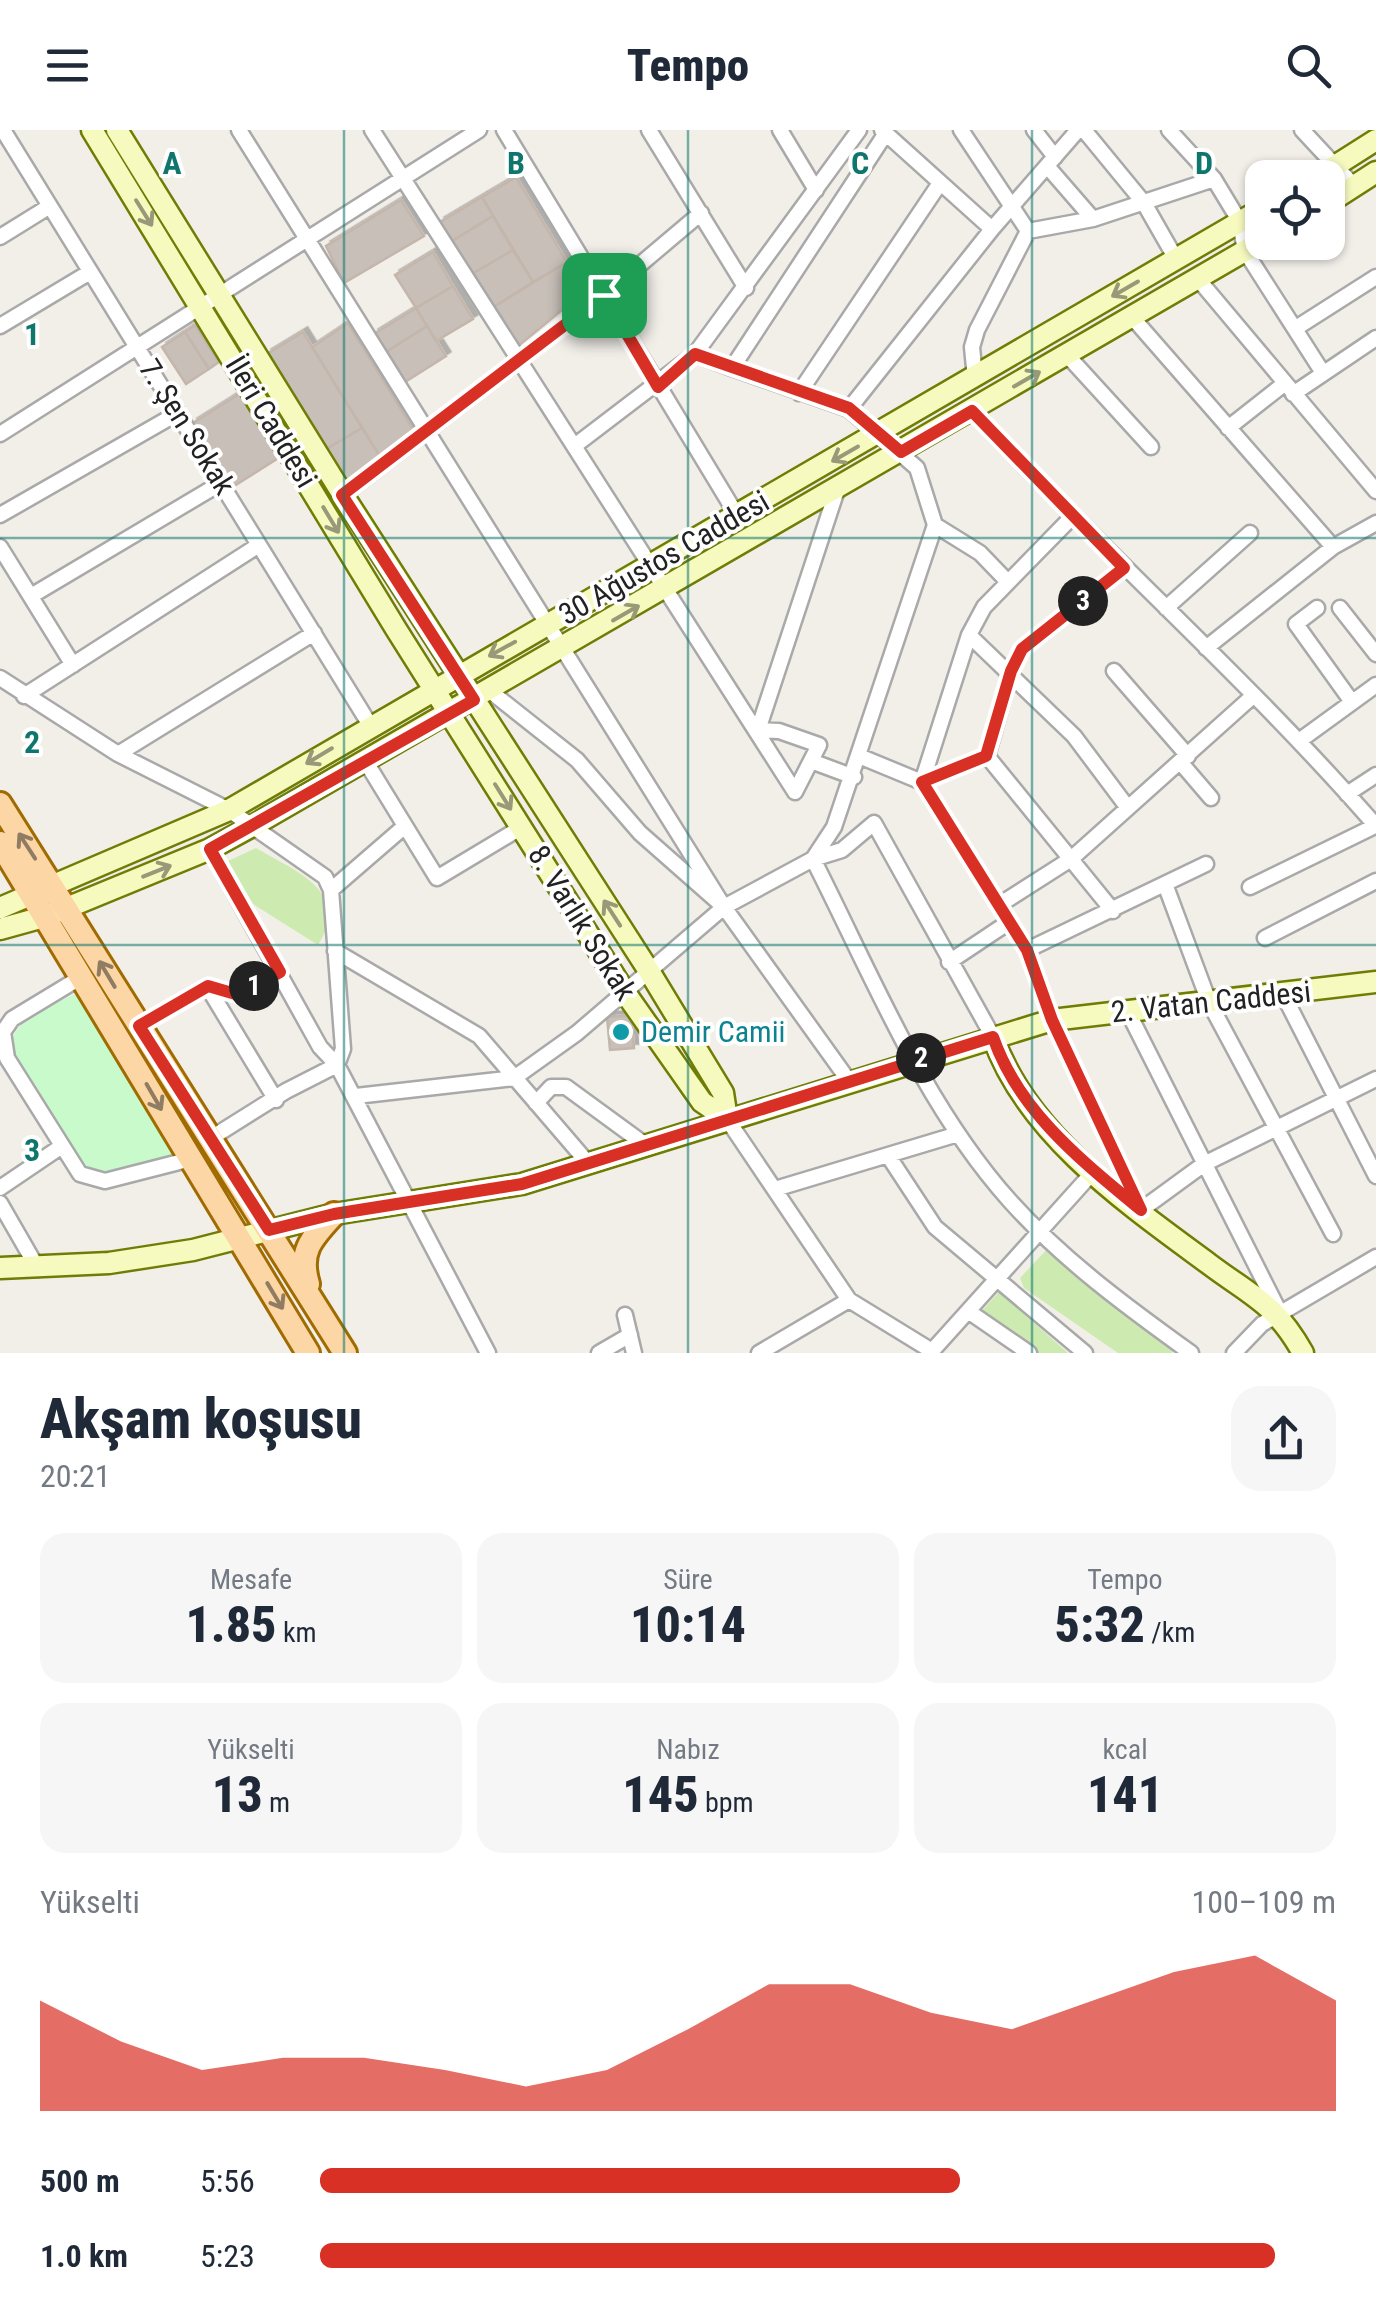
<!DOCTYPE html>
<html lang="tr">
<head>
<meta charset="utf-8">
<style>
  body { margin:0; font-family:"Roboto Condensed",sans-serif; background:#f6f6f7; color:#1f2937; height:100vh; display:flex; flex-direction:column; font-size:38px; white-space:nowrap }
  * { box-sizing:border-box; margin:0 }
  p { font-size:32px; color:#747a83 }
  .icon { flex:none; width:55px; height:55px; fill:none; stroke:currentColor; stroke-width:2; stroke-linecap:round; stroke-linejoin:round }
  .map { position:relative; height:1223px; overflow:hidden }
  .side { display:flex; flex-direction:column; background:#fff; flex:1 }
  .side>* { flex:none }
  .fabs { position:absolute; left:1245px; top:30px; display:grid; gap:20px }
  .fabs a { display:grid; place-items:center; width:100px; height:100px; border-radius:20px; background:#fff; box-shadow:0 2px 8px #0004; font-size:50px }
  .pin { position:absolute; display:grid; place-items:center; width:85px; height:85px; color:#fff; margin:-42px; border-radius:20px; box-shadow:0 5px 15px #0006 }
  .km { position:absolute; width:50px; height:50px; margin:-25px; border-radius:50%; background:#222; color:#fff; font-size:28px; line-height:50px; text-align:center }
  .round { display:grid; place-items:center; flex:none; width:105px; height:105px; border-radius:30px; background:#f6f6f7 }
  .summary { display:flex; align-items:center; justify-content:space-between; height:170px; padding:0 40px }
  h1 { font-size:55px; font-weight:800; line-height:75px }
  .metrics { display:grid; grid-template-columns:repeat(3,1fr); gap:15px; height:170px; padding:10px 40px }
  .metrics div { display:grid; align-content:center; border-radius:25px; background:#f6f6f7; text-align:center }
  .metrics b { font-size:50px; font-weight:800 }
  .metrics small { font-size:28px; font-weight:400 }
  .metrics p { font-size:28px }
  .chart { height:280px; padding:20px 40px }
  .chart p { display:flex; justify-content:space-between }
  .chart svg { width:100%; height:180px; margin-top:10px; fill:#d93025; opacity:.7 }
  ul { padding:0 40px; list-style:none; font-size:32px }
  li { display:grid; grid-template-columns:160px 120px 1fr; align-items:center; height:75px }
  li i { height:25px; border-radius:12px; background:#d93025 }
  header { display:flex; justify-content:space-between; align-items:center; height:130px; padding:0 40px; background:#fff; font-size:45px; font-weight:800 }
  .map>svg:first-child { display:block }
  .grass { fill:#cdebb0 }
  .park { fill:#c8facc }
  .building { fill:#c7bfb8; stroke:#c4b6ab; stroke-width:2.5; filter:url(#shadow) }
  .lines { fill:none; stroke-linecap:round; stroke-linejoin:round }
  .street-casing { stroke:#a9a9a9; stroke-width:19 }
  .secondary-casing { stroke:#707d05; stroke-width:25 }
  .primary-casing { stroke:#a06b00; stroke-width:28 }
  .street { stroke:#fff; stroke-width:14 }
  .secondary { stroke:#f7fabf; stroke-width:20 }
  .primary { stroke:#fcd6a4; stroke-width:22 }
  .oneway { stroke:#979978 }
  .oneway2 { stroke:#8f7c63 }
  .route-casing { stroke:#fff; stroke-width:20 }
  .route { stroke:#d93025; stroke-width:12 }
  .grid { fill:none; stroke:#0f766e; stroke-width:2.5; stroke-opacity:0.55 }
  .culture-dot { fill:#0f9aa8; stroke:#fff; stroke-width:4 }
  .labels { text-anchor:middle; stroke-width:8; stroke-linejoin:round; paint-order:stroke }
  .street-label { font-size:30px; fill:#222; stroke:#fff }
  .culture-label { font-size:30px; fill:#0d838f; stroke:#fff; text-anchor:start }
  .grid-label { font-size:32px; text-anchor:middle; font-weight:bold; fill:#0f766e; stroke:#fff; stroke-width:8; stroke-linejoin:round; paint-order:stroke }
</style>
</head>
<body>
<header><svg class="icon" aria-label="menu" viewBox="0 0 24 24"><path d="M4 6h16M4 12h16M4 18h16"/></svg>Tempo<svg class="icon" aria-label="search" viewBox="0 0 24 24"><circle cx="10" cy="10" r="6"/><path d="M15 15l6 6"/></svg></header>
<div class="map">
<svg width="1376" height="1223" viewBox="0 0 1376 1223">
  <defs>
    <filter id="shadow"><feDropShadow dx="4.5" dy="-4.5" stdDeviation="0" flood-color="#0004"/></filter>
  </defs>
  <rect width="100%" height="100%" fill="#f2efe9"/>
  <path class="grass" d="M256,718C294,741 352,760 318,815L248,771L226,732Z
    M1050,1116L1175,1218L1172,1223H1118L1024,1158L1020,1148Z
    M999,1162L1068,1223H1036L980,1183Z"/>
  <path class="park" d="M77,863L176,1026L105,1045L85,1038L12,918C10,887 53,876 77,863Z"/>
  <path class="building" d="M516,47L567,132L533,152L482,67Z
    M482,67L493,86L452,111L440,92Z
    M401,70L424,106L344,153L326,116Z
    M493,86L513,120L472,144L452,111Z
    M513,120L533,152L492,178L472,144Z
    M433,122L453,156L416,178L395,145Z
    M567,132L584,162L517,217L492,178Z
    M453,156L473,189L436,211L416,178Z
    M416,178L427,196L386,222L374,204Z
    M348,193L413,299L381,328L312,217Z
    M195,195L219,232L209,239L185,202Z
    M427,196L446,226L405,252L386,222Z
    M185,202L209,239L186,254L162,217Z
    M303,202L362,298L326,319L267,224Z
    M242,262L280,327L231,358L193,293Z
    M362,298L381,328L348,355L326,319Z
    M631,885L634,918L610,920L607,887Z"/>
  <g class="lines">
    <defs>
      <path id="street" d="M3,0L370,595
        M239,0L724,777
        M372,0L795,662
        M504,0L738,387
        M649,0L746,158
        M780,0L816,60
        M882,0L992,99
        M961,0L1028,101
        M1034,0L1055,27
        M1084,0L1144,73L1176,129
        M1169,0L1214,49L1240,92L1245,121L1323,243
        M1302,0L1355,57
        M1047,36L1093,89
        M0,107L50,76
        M1198,149L1376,361
        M1132,187L1333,417
        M0,196L90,142
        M1296,198L1376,147
        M695,224L732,238L886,3
        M1067,225L1151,317
        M975,248L972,217L977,200L1028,101L1093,89L1214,49
        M799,263L940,53
        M1293,264L1376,208
        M849,279L992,99L1078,0
        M972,281C1104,423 1249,550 1376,696
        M1228,298L1284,254
        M0,304L479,0
        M577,314L695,224L859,0
        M343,365L604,165L701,83
        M0,385L178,283
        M935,395L980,423L1007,451
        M0,417L73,535
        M1124,438L1022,519L1011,541L987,626L922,652L1027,820L1052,890L1141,1080L1204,1034L1376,949
        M31,466L221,353
        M1166,478L1250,403
        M1317,478L1296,494L1352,572
        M1340,478L1376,524
        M969,505L1074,606L1128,678
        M1206,518L1333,417L1376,393
        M1114,541L1188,626
        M0,548L118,624L229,680L325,747L331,760L343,919L337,935L488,1223
        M490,561L577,630L640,703L724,777L849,951
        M24,566L259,415
        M1299,611L1376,555
        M118,624L314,503
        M859,626L922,652L969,505L984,477L1071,388
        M987,626L1113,781
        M811,631L854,647
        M366,632L437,748L522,697
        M1181,633L1211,668
        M795,662L819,615L779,601L758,600L837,360
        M1347,664L1376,645
        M1165,754L1209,872L1333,1104
        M1250,757L1375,696
        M331,760L405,696
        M999,775L1071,729L1254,565
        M1265,808L1376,751
        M1027,820L1206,734
        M335,821L479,906L588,1033
        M949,832L1009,792
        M83,846L12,889L3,902L7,928L80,1044L105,1051L191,1029
        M207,856L276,970
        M1284,866L1376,1046
        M1127,880L1281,1185
        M139,896L207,856L239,865L280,842
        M993,907L874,693L842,720L813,729C872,845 923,974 1010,1071C1063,1130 1127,1177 1191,1223
        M356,966L514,948L577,903L724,777L813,729L834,697L935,395L917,338L849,279L732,238
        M536,973L551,957H566L644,1014
        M727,989L849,1170L932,1221L1094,1041
        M208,1010L286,961L337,935L320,917L210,719
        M889,1027L935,1097L1085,1223
        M0,1058L62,1016
        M775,1059L958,1004
        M0,1073L38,1139
        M968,1181L1029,1223
        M625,1185L634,1223
        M599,1223L630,1205
        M759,1223L849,1170
        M1234,1223L1262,1194L1376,1127"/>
      <path id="secondary" d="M92,0L396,499L624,861L702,972L727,989
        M117,0L343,365L649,841L723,963L727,989
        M1316,48L1376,10
        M1328,73L1376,42
        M0,778L229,680L1262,79
        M0,799L47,786L210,719L254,695L1262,111
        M993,907C1027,1005 1129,1075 1209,1134C1253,1167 1275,1173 1303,1223
        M0,1138L109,1133L193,1120L334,1084L522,1054L1052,890L1376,852"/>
      <path id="primary" d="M0,674L345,1223
        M0,713L308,1223
        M308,1154C298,1121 312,1108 334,1084"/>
    </defs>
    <use href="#street" class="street-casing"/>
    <use href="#secondary" class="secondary-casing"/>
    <use href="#primary" class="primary-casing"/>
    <use href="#street" class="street"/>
    <use href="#secondary" class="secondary"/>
    <use href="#primary" class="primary"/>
  </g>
  <defs><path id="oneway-shaft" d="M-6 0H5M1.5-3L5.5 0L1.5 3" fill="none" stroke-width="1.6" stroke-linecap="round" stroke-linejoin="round" transform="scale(2.5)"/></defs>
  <g class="oneway">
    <use href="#oneway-shaft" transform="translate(144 83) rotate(58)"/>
    <use href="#oneway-shaft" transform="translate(1125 159) rotate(150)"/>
    <use href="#oneway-shaft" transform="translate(1027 249) rotate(-30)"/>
    <use href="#oneway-shaft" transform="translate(845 324) rotate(150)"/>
    <use href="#oneway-shaft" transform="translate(331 390) rotate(59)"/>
    <use href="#oneway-shaft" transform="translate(626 483) rotate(-30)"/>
    <use href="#oneway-shaft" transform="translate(502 519) rotate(151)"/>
    <use href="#oneway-shaft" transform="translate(319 626) rotate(149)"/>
    <use href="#oneway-shaft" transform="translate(503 667) rotate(58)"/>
    <use href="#oneway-shaft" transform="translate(157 741) rotate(-22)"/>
    <use href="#oneway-shaft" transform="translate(612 783) rotate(-123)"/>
  </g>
  <g class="oneway2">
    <use href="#oneway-shaft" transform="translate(27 716) rotate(-123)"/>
    <use href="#oneway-shaft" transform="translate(107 844) rotate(-121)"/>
    <use href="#oneway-shaft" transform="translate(154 967) rotate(60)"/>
    <use href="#oneway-shaft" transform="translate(275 1166) rotate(59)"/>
  </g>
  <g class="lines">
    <defs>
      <path id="route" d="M604,165L658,257L695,224L849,278L901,322L972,281L1124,438L1022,519L1011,541L986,626L922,652L1027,820L1052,890L1141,1080C1082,1031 1019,982 993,907L522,1054L334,1084L269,1100L139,896L208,856L239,865L280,842L210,719L474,570L342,365Z"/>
    </defs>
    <use href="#route" class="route-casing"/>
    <use href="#route" class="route"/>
  </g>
  <path class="grid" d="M344,0V1223M688,0V1223M1032,0V1223M0,408H1376M0,815H1376"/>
  <circle class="culture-dot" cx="621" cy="902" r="10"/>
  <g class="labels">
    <g class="street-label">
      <text transform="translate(271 292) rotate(59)" y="10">İleri Caddesi</text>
      <text transform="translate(187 297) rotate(58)" y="10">7. Şen Sokak</text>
      <text transform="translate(664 428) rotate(-30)" y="10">30 Ağustos Caddesi</text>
      <text transform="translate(582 793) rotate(58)" y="10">8. Varlık Sokak</text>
      <text transform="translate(1211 872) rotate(-6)" y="10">2. Vatan Caddesi</text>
    </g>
    <g class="culture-label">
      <text x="641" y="912">Demir Camii</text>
    </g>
  </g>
  <g class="grid-label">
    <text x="172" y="44">A</text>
    <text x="516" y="44">B</text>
    <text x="860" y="44">C</text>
    <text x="1204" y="44">D</text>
    <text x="32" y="215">1</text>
    <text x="32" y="623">2</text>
    <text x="32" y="1031">3</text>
  </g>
</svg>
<div class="fabs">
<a><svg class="icon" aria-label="locate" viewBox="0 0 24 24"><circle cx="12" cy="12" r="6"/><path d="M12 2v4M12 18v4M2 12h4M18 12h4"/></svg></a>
</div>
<div class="pin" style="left:604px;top:165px;background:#1e9e55"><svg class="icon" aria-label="arrive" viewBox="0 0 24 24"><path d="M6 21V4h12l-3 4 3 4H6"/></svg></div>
<b class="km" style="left:254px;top:856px">1</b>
<b class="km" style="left:921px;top:928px">2</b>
<b class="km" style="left:1083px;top:471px">3</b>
</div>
<section class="side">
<div class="summary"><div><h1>Akşam koşusu</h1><p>20:21</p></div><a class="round"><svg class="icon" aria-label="share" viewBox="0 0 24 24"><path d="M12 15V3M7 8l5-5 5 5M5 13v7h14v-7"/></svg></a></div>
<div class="metrics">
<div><p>Mesafe</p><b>1.85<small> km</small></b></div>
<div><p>Süre</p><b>10:14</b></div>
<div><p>Tempo</p><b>5:32<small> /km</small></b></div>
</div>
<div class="metrics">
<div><p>Yükselti</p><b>13<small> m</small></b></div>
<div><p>Nabız</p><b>145<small> bpm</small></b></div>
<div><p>kcal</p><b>141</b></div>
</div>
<div class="chart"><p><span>Yükselti</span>100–109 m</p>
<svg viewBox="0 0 160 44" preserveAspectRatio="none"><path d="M0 44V17L10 27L20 34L30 31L40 31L50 34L60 38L70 34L80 24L90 13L100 13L110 20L120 24L130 17L140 10L150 6L160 17V44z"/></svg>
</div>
<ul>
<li><b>500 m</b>5:56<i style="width:63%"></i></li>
<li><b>1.0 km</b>5:23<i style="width:94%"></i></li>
</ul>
</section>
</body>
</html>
